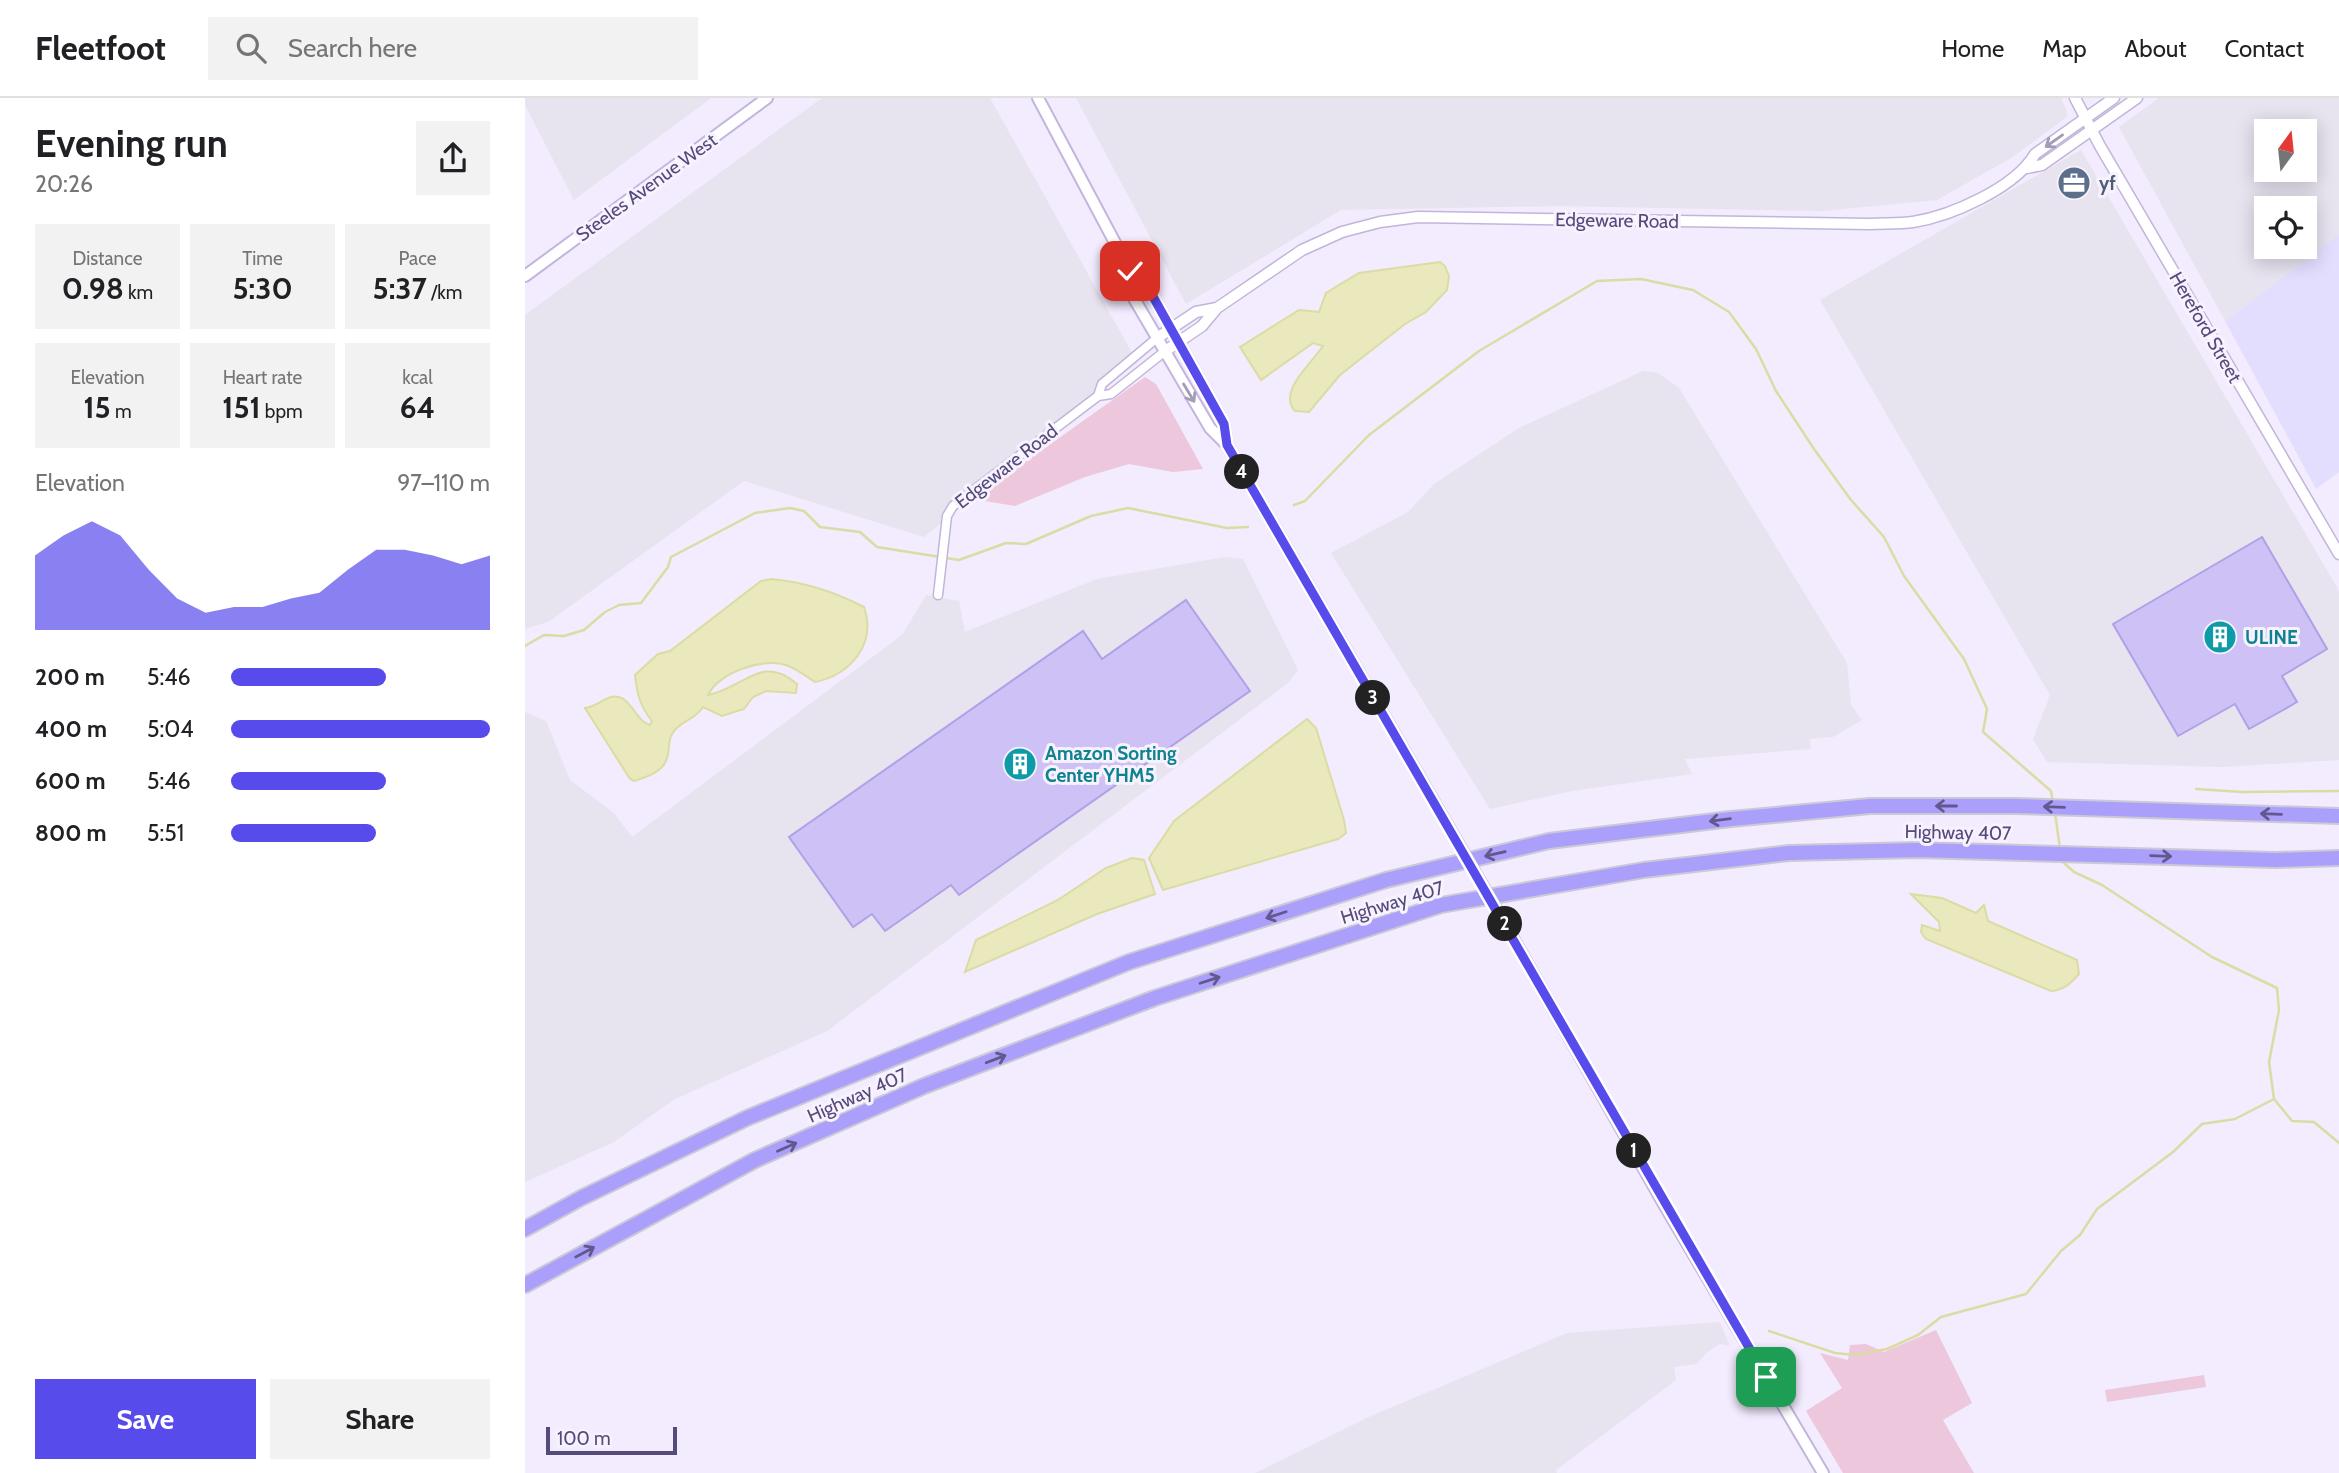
<!DOCTYPE html>
<html lang="en">
<head>
<meta charset="utf-8">
<style>
  body { margin:0; font-family:Cabin,sans-serif; background:#f2f2f2; color:#202124; height:100vh; display:flex; flex-direction:column; font-size:26px; white-space:nowrap }
  * { box-sizing:border-box; margin:0 }
  p { font-size:23px; color:#757577 }
  .icon { flex:none; width:38px; height:38px; fill:none; stroke:currentColor; stroke-width:2; stroke-linecap:round; stroke-linejoin:round }
  .map { position:relative; flex:1; overflow:hidden }
  .sheet { display:flex; flex-direction:column; background:#fff; width:525px }
  .sheet>* { flex:none }
  .needle { width:46px; rotate:15deg }
  .controls { position:absolute; left:1729px; top:21px; display:grid; gap:14px }
  .controls a { display:grid; place-items:center; width:63px; height:63px; border-radius:0px; background:#fff; box-shadow:0 4px 18px #0003; font-size:35px }
  .scale { position:absolute; left:21px; bottom:18px; width:131px; box-sizing:border-box; padding-left:7px; border:4px solid #554b7b; border-top:0; font-size:19px; line-height:24px; white-space:nowrap; color:#554b7b; -webkit-text-stroke:5px #f8f2ff; paint-order:stroke }
  .pin { position:absolute; display:grid; place-items:center; width:60px; height:60px; color:#fff; margin:-30px; border-radius:14px; box-shadow:0 4px 10px #0006 }
  .km { position:absolute; width:35px; height:35px; margin:-18px; border-radius:50%; background:#222; color:#fff; font-size:19px; line-height:35px; text-align:center }
  .round { display:grid; place-items:center; flex:none; width:74px; height:74px; border-radius:0px; background:#f2f2f2 }
  .head { display:flex; align-items:center; justify-content:space-between; height:119px; padding:0 35px }
  h1 { font-size:38px; font-weight:700; line-height:52px }
  .figures { display:grid; grid-template-columns:repeat(3,1fr); gap:10px; height:119px; padding:7px 35px }
  .figures div { display:grid; align-content:center; border-radius:0px; background:#f2f2f2; text-align:center }
  .figures b { font-size:30px; font-weight:700 }
  .figures small { font-size:19px; font-weight:400 }
  .figures p { font-size:19px }
  .chart { height:196px; padding:14px 35px }
  .chart p { display:flex; justify-content:space-between }
  .chart svg { width:100%; height:126px; margin-top:7px; fill:#584bec; opacity:.7 }
  .button { display:flex; gap:14px; margin-top:auto; padding:14px 35px }
  .button a { flex:1; height:80px; border-radius:0px; background:#584bec; color:#fff; font-size:28px; font-weight:700; line-height:80px; text-align:center }
  .button a+a { background:#f2f2f2; color:#202124 }
  ul { padding:0 35px; list-style:none; font-size:23px }
  li { display:grid; grid-template-columns:112px 84px 1fr; align-items:center; height:52px }
  li i { height:18px; border-radius:9px; background:#584bec }
  header { display:flex; align-items:center; gap:42px; box-sizing:border-box; height:98px; padding:0 35px; background:#fff; border-bottom:2px solid #e0e0e0 }
  header strong { font-size:33px }
  nav { display:flex; gap:38px; margin-inline-start:auto; font-size:24px }
  .search { width:490px; height:63px; background:#f2f2f2; display:flex; align-items:center; gap:18px; box-sizing:border-box; padding:0 24px; border-radius:0px; color:#757577; font-size:26px }
  main { display:flex; flex:1; min-height:0 }
  .map>svg:first-child { display:block }
  .commercial { fill:#e3defe }
  .industrial { fill:#e7e3ef; fill-rule:evenodd }
  .green { fill:#edc7dc }
  .water { fill:#e9e9bd; stroke:#dbdca3; stroke-width:2 }
  .lines { fill:none; stroke-linecap:round; stroke-linejoin:round }
  .stream { stroke:#dbdca3; stroke-width:2.5 }
  .building { fill:#cec1f5; stroke:#b1a0e8; stroke-width:2 }
  .minor-casing { stroke:#c1b6d9; stroke-width:11 }
  .tertiary-casing { stroke:#c1b6d9; stroke-width:13 }
  .secondary-casing { stroke:#c2b5de; stroke-width:14 }
  .motorway-casing { stroke:#ccc9d7; stroke-width:18 }
  .minor { stroke:#fff; stroke-width:8 }
  .tertiary { stroke:#fff; stroke-width:10 }
  .secondary { stroke:#fff; stroke-width:10 }
  .motorway { stroke:#aa9ffa; stroke-width:14 }
  .secondary-bridge-casing { stroke:#c2b5de; stroke-width:14; stroke-linecap:butt }
  .secondary-bridge { stroke:#fff; stroke-width:10 }
  .oneway { stroke:#a29cb6 }
  .oneway2 { stroke:#62588e }
  .route-casing { stroke:#fff; stroke-width:14 }
  .route { stroke:#584bec; stroke-width:9 }
  .labels { text-anchor:middle; stroke-width:6; stroke-linejoin:round; paint-order:stroke }
  .service-label { font-size:19px; font-weight:bold; fill:#4e5e75; stroke:#f8f2ff; text-anchor:start }
  .street-label { font-size:19px; fill:#554b7b; stroke:#f8f2ff }
  .culture-label { font-size:19px; font-weight:bold; fill:#0d838f; stroke:#f8f2ff; text-anchor:start }
</style>
</head>
<body>
<header>
<strong>Fleetfoot</strong>
<div class="search"><svg class="icon" aria-label="search" viewBox="0 0 24 24"><circle cx="10" cy="10" r="6"/><path d="M15 15l6 6"/></svg>Search here</div>
<nav><a>Home</a><a>Map</a><a>About</a><a>Contact</a></nav>
</header>
<main>
<section class="sheet">
<div class="head"><div><h1>Evening run</h1><p>20:26</p></div><a class="round"><svg class="icon" aria-label="share" viewBox="0 0 24 24"><path d="M12 15V3M7 8l5-5 5 5M5 13v7h14v-7"/></svg></a></div>
<div class="figures">
<div><p>Distance</p><b>0.98<small> km</small></b></div>
<div><p>Time</p><b>5:30</b></div>
<div><p>Pace</p><b>5:37<small> /km</small></b></div>
</div>
<div class="figures">
<div><p>Elevation</p><b>15<small> m</small></b></div>
<div><p>Heart rate</p><b>151<small> bpm</small></b></div>
<div><p>kcal</p><b>64</b></div>
</div>
<div class="chart"><p><span>Elevation</span>97–110 m</p>
<svg viewBox="0 0 160 44" preserveAspectRatio="none"><path d="M0 44V18L10 11L20 6L30 11L40 23L50 33L60 38L70 36L80 36L90 33L100 31L110 23L120 16L130 16L140 18L150 21L160 18V44z"/></svg>
</div>
<ul>
<li><b>200 m</b>5:46<i style="width:60%"></i></li>
<li><b>400 m</b>5:04<i style="width:100%"></i></li>
<li><b>600 m</b>5:46<i style="width:60%"></i></li>
<li><b>800 m</b>5:51<i style="width:56%"></i></li>
</ul>
<div class="button"><a>Save</a><a>Share</a></div>
</section>
<div class="map">
<svg width="1814" height="1375" viewBox="0 0 1814 1375">
  <rect width="100%" height="100%" fill="#f3ebfe"/>
  <path class="commercial" d="M1814,136V374L1791,391L1700,223Z"/>
  <path class="industrial" d="M0,0H186L49,102L0,7Z
    M297,0H465L612,264L399,439L219,383L23,524L0,531V217Z
    M551,0H1536L1542,14V19L1486,60L1412,102L1297,113L1035,108L816,112L661,206Z
    M1634,0H1814V136L1700,223L1594,29ZM1741,33H1780V72H1741ZM1741,110H1780V149H1741Z
    M1556,52L1814,493V662L1698,669L1522,664L1508,641L1525,597L1295,202Z
    M1118,273L1133,275L1154,290L1322,565L1326,607L1337,622L1308,639L1285,641L1286,651L1160,661L1167,676L1047,693L965,711L806,455L883,414L909,386L994,330Z
    M700,459L718,461L773,572L763,585L302,933L150,1001L89,1044L0,1084V614L21,623L45,682L89,715L107,739L377,537L401,497L434,503L440,534L572,481Z
    M1195,1224L1205,1248L1195,1246L1181,1255L1172,1266L1149,1269L1151,1282L1031,1372L1032,1375H730L844,1319L1042,1235Z"/>
  <path class="green" d="M620,279L631,286L678,371L648,374L604,366L560,379L490,408L460,403L455,396Z
    M1411,1232L1447,1305L1418,1322L1449,1375H1318L1281,1313L1317,1290L1295,1255L1323,1262L1325,1247L1341,1246L1359,1254Z
    M1679,1277L1681,1289L1582,1304L1580,1292Z"/>
  <path class="water" d="M915,164L920,168L924,178L922,192L901,214L880,226L815,277L784,314L770,313C752,294 787,265 798,248L788,245L736,282L715,249L774,212L794,214L801,195L834,175Z
    M246,481C279,484 310,494 339,509C352,546 325,577 290,584C281,578 272,571 261,567C238,559 193,575 183,597C219,590 237,555 272,586L271,595L241,593L228,599L219,611L197,618L178,609C171,620 162,621 153,629C132,646 162,668 109,683L105,681L60,610C69,609 77,602 86,599C106,595 109,623 125,627L127,623C115,608 112,596 110,577L133,556L145,553L236,483Z
    M782,621L791,630L819,722L821,735L813,741L638,792L624,760L649,723Z
    M607,760L619,762L630,796L572,816L440,874L451,842L533,802L581,770Z
    M1386,796L1417,800L1451,815L1459,807L1463,823L1552,862L1554,876C1545,886 1539,892 1526,893L1401,841L1396,834L1397,827L1415,833L1414,824Z"/>
  <g class="lines">
    <path class="stream" d="M769,407L780,403L844,337L954,253L1072,183L1116,181L1168,192L1204,214L1231,251L1251,293L1289,351L1326,402L1359,439L1379,478L1439,561L1462,611L1458,634L1526,693L1528,705
      M0,548L19,537L39,538L59,532L80,514L94,507L116,505L143,469L146,459L230,415L265,410L279,413L295,429L335,434L352,449L434,462L481,445L501,446L566,418L603,410L702,430L723,429
      M1671,691L1717,694L1814,693
      M1530,715L1535,750
      M1537,760L1538,764L1549,774L1577,787L1687,859L1752,890L1754,912L1744,964L1749,1001L1767,1023L1789,1024L1814,1045
      M1244,1233L1310,1255L1330,1257L1362,1251L1393,1237L1416,1219L1501,1196L1536,1153L1555,1137L1572,1111L1648,1054L1677,1026L1710,1021L1749,1001"/>
  </g>
  <path class="building" d="M1737,439L1802,551L1757,578L1772,604L1760,611L1724,631L1710,606L1653,638L1588,526Z
    M661,502L725,593L434,797L426,787L360,833L347,816L328,829L264,739L558,533L577,561Z"/>
  <g class="lines">
    <defs>
      <path id="minor" d="M573,298L577,286L632,240
        M413,497L422,418L428,408L573,298L586,296L639,254"/>
      <path id="tertiary" d="M1550,0L1575,48L1814,456
        M1502,70L1517,67L1612,0
        M632,240L671,214L692,210
        M639,254L677,228L692,210L777,152L817,134L855,124L893,119L1344,126C1359,125 1374,126 1388,124C1426,118 1490,90 1510,56L1589,0"/>
      <path id="secondary" d="M513,0L605,173L621,186L699,326L702,347
        M605,173L604,192L685,330L702,347L924,730
        M0,178L242,0
        M985,835L1140,1108L1298,1375"/>
      <path id="motorway" d="M0,1131L56,1100L222,1020L604,864L861,782L1024,743L1206,721L1345,708H1490L1814,718
        M0,1187L230,1062L399,988L630,900L916,807L1119,772L1264,755L1393,752L1751,762L1814,760"/>
    </defs>
    <use href="#minor" class="minor-casing"/>
    <use href="#tertiary" class="tertiary-casing"/>
    <use href="#secondary" class="secondary-casing"/>
    <use href="#motorway" class="motorway-casing"/>
    <use href="#minor" class="minor"/>
    <use href="#tertiary" class="tertiary"/>
    <use href="#secondary" class="secondary"/>
    <use href="#motorway" class="motorway"/>
    <defs>
      <path id="secondary-bridge" d="M924,730L985,835"/>
    </defs>
    <use href="#secondary-bridge" class="secondary-bridge-casing"/>
    <use href="#secondary-bridge" class="secondary-bridge"/>
  </g>
  <defs><path id="oneway-shaft" d="M-6 0H5M1.5-3L5.5 0L1.5 3" fill="none" stroke-width="1.6" stroke-linecap="round" stroke-linejoin="round" transform="scale(1.75)"/></defs>
  <g class="oneway">
    <use href="#oneway-shaft" transform="translate(1529 43) rotate(145)"/>
    <use href="#oneway-shaft" transform="translate(664 295) rotate(59)"/>
  </g>
  <g class="oneway2">
    <use href="#oneway-shaft" transform="translate(1421 708) rotate(180)"/>
    <use href="#oneway-shaft" transform="translate(1529 709) rotate(-178)"/>
    <use href="#oneway-shaft" transform="translate(1746 716) rotate(-178)"/>
    <use href="#oneway-shaft" transform="translate(1195 722) rotate(173)"/>
    <use href="#oneway-shaft" transform="translate(970 756) rotate(167)"/>
    <use href="#oneway-shaft" transform="translate(1636 758) rotate(2)"/>
    <use href="#oneway-shaft" transform="translate(751 817) rotate(162)"/>
    <use href="#oneway-shaft" transform="translate(685 882) rotate(-18)"/>
    <use href="#oneway-shaft" transform="translate(471 961) rotate(-21)"/>
    <use href="#oneway-shaft" transform="translate(262 1049) rotate(-24)"/>
    <use href="#oneway-shaft" transform="translate(60 1154) rotate(-28)"/>
  </g>
  <g class="lines">
    <defs>
      <path id="route" d="M605,173L621,186L699,326L702,347L1241,1279"/>
    </defs>
    <use href="#route" class="route-casing"/>
    <use href="#route" class="route"/>
  </g>
  <defs>
    <symbol id="office-disc" viewBox="-11 -11 22 22"><circle r="9.5" fill="#5c6f8a" stroke="#f8f2ff"/><path d="M-6-3h4V-5.5h4V-3h4V5H-6ZM-1-4.5V-3h2v-1.5ZM-6 0V1H6V0Z" fill="#fff"/></symbol>
    <symbol id="building-disc" viewBox="-11 -11 22 22"><circle r="9.5" fill="#0f9aa8" stroke="#f8f2ff"/><path d="M-4-6H4V6H1V3H-1V6H-4ZM-2.5-4.3h1.7v1.8h-1.7ZM.8-4.3h1.7v1.8H.8ZM-2.5-1h1.7V.8h-1.7ZM.8-1h1.7V.8H.8Z" fill="#fff"/></symbol>
  </defs>
  <g fill-rule="evenodd">
    <use href="#office-disc" x="1530" y="66" width="38" height="38"/>
    <use href="#building-disc" x="1676" y="520" width="38" height="38"/>
    <use href="#building-disc" x="476" y="647" width="38" height="38"/>
  </g>
  <g class="labels">
    <g class="service-label">
      <text x="1574" y="92">yf</text>
    </g>
    <g class="street-label">
      <text transform="translate(121 89) rotate(-36)" y="7">Steeles Avenue West</text>
      <text transform="translate(1092 122) rotate(1)" y="7">Edgeware Road</text>
      <text transform="translate(1681 229) rotate(60)" y="7">Hereford Street</text>
      <text transform="translate(481 368) rotate(-38)" y="7">Edgeware Road</text>
      <text transform="translate(1433 734) rotate(1)" y="7">Highway 407</text>
      <text transform="translate(867 804) rotate(-17)" y="7">Highway 407</text>
      <text transform="translate(332 997) rotate(-24)" y="7">Highway 407</text>
    </g>
    <g class="culture-label">
      <text x="1720" y="546">ULINE</text>
      <text x="520" y="662">Amazon Sorting<tspan x="520" dy="22">Center YHM5</tspan></text>
    </g>
  </g>
</svg>
<div class="controls">
<a><svg class="needle" viewBox="-14 -14 28 28"><path d="M0-13l5 13h-10z" fill="#e53935"/><path d="M0 13l5-13h-10z" fill="#757577"/></svg></a>
<a><svg class="icon" aria-label="locate" viewBox="0 0 24 24"><circle cx="12" cy="12" r="6"/><path d="M12 2v4M12 18v4M2 12h4M18 12h4"/></svg></a>
</div>
<div class="scale">100 m</div>
<div class="pin" style="left:1241px;top:1279px;background:#1e9e55"><svg class="icon" aria-label="arrive" viewBox="0 0 24 24"><path d="M6 21V4h12l-3 4 3 4H6"/></svg></div>
<div class="pin" style="left:605px;top:173px;background:#d93025"><svg class="icon" aria-label="check" viewBox="0 0 24 24"><path d="M5 12l5 5 9-10"/></svg></div>
<b class="km" style="left:1109px;top:1053px">1</b>
<b class="km" style="left:980px;top:826px">2</b>
<b class="km" style="left:848px;top:600px">3</b>
<b class="km" style="left:717px;top:374px">4</b>
</div>
</main>
</body>
</html>
